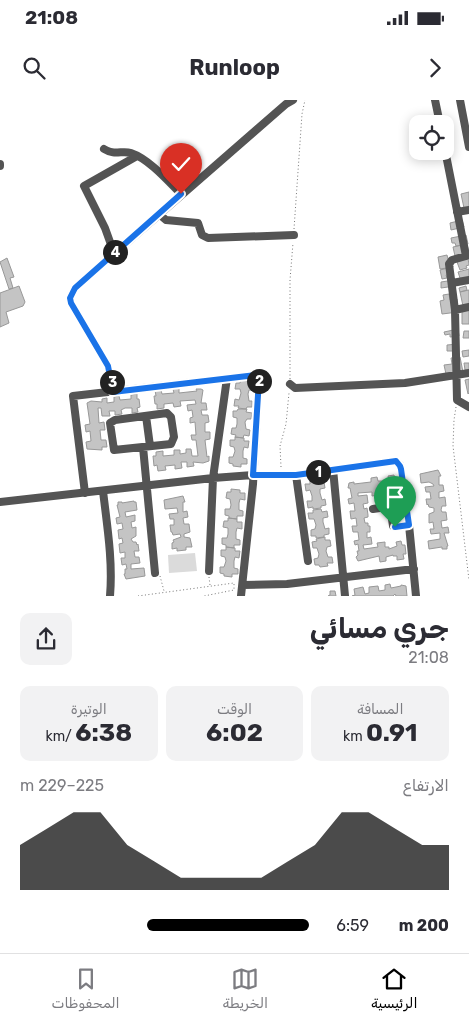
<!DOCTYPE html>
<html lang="ar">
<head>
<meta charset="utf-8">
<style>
  body { margin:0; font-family:Rubik,Vazirmatn,sans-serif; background:#f2f2f3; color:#2b2b33; direction:rtl; height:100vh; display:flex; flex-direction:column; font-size:19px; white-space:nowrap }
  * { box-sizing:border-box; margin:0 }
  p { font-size:16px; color:#7c7c81 }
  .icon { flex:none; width:28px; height:28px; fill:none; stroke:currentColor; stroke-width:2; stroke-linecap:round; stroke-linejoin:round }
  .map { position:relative; height:496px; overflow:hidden; direction:ltr }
  .panel { display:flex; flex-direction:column; background:#fff; flex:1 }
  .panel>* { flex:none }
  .buttons { position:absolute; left:409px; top:15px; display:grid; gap:10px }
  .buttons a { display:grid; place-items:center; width:45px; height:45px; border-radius:10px; background:#fff; box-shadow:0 2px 12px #0003; font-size:25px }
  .pin { position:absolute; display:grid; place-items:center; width:42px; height:42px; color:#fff; margin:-51px -21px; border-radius:50% 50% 50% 0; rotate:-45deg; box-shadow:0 0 5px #0007 }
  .pin .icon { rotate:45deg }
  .km { position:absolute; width:25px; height:25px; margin:-12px; border-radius:50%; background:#222; color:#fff; font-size:14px; line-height:25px; text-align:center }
  .round { display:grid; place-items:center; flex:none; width:52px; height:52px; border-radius:10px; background:#f2f2f3 }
  .summary { display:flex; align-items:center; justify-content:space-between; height:85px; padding:0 20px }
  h1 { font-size:28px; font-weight:700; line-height:38px }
  .stats { display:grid; grid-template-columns:repeat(3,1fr); gap:8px; height:85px; padding:5px 20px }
  .stats div { display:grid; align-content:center; border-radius:10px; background:#f2f2f3; text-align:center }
  .stats b { font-size:25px; font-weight:700 }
  .stats small { font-size:14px; font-weight:400 }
  .stats p { font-size:14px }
  .chart { height:140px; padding:10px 20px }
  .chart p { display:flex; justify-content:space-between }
  .chart svg { width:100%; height:90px; margin-top:5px; fill:#000; opacity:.7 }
  ul { padding:0 20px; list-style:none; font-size:16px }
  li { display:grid; grid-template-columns:80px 60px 1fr; align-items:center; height:38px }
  li i { height:12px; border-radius:6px; background:#000 }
  .status { display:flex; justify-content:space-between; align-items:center; height:35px; padding:0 25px; background:#fff; direction:ltr }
  .status svg { height:14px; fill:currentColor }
  header { display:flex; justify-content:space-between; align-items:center; height:65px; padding:0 20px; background:#fff; font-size:22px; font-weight:700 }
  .dock { display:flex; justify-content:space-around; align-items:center; height:70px; border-top:1px solid #e1e1e2; background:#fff; font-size:14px; color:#7c7c81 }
  .dock a { display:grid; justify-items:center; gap:2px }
  .dock .on { color:#000 }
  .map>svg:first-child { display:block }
  .green { fill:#dbdbdb }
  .building { fill:#c4c4c4; stroke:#989898 }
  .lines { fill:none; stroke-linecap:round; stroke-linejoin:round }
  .path { stroke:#767676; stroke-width:1; stroke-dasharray:1 2.5; stroke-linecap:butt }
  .minor { stroke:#545454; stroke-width:8 }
  .route-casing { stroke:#fff; stroke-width:10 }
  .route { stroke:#1a73e8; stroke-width:6 }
</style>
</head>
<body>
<div class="status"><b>21:08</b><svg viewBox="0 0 49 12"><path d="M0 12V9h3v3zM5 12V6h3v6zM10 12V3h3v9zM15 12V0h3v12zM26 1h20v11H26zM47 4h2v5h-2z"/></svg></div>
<header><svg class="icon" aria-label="forward" viewBox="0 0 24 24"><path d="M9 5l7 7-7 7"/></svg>Runloop<svg class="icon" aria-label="search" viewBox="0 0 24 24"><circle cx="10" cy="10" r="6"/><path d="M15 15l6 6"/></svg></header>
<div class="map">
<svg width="469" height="496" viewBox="0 0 469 496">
  <rect width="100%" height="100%" fill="#fff"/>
  <path class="green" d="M195,453L197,471L169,473L168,455Z"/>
  <path class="building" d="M469,92V107L464,108L461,94Z
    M462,120L464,127L451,130L450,123Z
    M466,135L468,144L456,146L455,143H452L451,138Z
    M467,144L469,153L455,156L453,147Z
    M447,155L448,159L452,158L453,167L440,169L438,157Z
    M7,158L14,177L10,178L13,188L9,189L0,162Z
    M468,158L469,165L466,166L467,168L460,170L457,162Z
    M452,167L453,173L446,175L447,178L442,179L440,170Z
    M469,169V179L461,181L458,172Z
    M454,180L455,186L441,188V182Z
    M19,186L25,202L23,206L6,212L9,223L0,227V193Z
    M466,186L467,190L460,192L459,188Z
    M469,190V205L463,206L460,192Z
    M449,194L450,200L457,199L458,212L442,214L440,201L444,200L443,195Z
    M462,210H469V224H462Z
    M458,229L459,236L450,237V234L445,235L444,232Z
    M464,231H469V238H463Z
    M458,244V251H447V245Z
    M469,250V256L463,257L462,251Z
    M460,257L463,272L446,274L444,265L452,264L451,258Z
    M464,263H469V270H465Z
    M469,279V293L468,294L465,280Z
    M241,280L249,281V283L255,284L254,290H249L248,294L249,301H252V307H247L246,309L238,308L239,306H234L235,299L239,300L241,293L240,289H235L236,283H240Z
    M179,288V293L197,291L196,289H201L203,290L201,303H206L207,310H201L202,315H208L209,322L205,323V332H210V339L205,340L207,357L209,356V361L203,363L193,362L194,366L187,367V362H181L182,368L175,369V365L165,366L166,370L158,371L157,365L154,366L153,356H156V352L163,351V356L174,355V350H180V354L186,353V349H191L192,356H198L196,340H192L191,335H196L195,322L190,323V318L193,317L192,310L188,311L187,305L196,304L195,300L180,301L181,306L174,307L173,303L164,304V308L157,309V304H155L154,296H156L155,290H161L162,294L174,293L173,289Z
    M137,294V299H139L140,307L137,308L138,312L132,313V308H125L121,310L122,314L115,315V311H109L110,316H102L101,308H98L99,323L104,322L105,330H100L101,340H106L107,347H102V350L87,349L86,342L91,341L90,331L86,332L85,325L90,324L87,303L91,301L102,302V299L107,298V303L114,302V297L119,296L120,300L131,299V295Z
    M238,309H247L246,312L252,313L251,319H247L245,322L246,329L250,330L249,336L244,335L243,338L235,337L236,335L231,334L232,328H236L237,324V318L233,317V311H237Z
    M235,337L244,338V341H249L248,348L244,347L243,351V358L247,359V364H241V367L233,366V364L229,363V357H233L235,351L234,347L230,346V340H235Z
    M438,370L441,376H439V385H443L444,391L439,392V398L445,397L446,406H442L441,410L442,412H446L447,420L441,421L442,428L448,427L449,433H444L448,446H447V449H442V447L429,449L428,441L440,439V433L431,434L430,429H434L433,422L429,423V414L434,412V408L429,407L428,404L427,405L426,399H431L430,392H426L425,387L434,386L433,384L429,382L421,383L420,374Z
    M394,375L395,380H397L398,388H395L396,393L390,394L389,389H385L379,390V395L372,396V392L358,393V396L367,395L368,403L363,404L364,409L367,408L368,415V417L364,418L365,423H368V426H370V432H367V438L371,437L372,444L363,445L364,449L378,447L377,443L385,442V447H389V449L397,446L396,442L401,441L402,445H405L406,454H403L404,459L397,460V456H393V455L386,457V461L380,462L379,456L358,461L356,457L358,455L357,451H359L358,444L355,445L354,441L359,440L358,432H353L352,426H357L356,418L351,419L350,411H355L354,403L349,404L348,399L352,398L350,388H348L349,383L354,382V384L371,382V378L377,377L378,381H385L389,380L388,376Z
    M318,380L319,383L324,382L325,388L320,389V393L322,400L325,399L326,405L321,406V408L313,409V407L308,408L307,401H312V396L310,390L306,391L305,384H310V381Z
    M231,389L240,390V393H245V400L240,399L239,403V410L243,411V416H237V419L229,418V416L225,415V409H230L231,405L230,399L226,398L227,392H231Z
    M183,396L185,402H183V412L187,411L188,417L183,418L184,424H189L190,432L184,434V437L190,438L192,447H186V450L177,451V448L172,449V443L174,442L173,440L181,437L180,434L173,435L172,432H171L170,425H174V419H170L169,414L178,413L177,408L165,409L164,400Z
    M134,401V402H136L137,410L125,412L126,417L135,415V421L131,422L132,428L136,427V436L131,439L133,442H136L137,445L138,444L139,451H134L135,457H139L140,463L131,464V469L144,468L145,476L126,479L124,474H125V469H127L126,464L122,465L121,458H125V452L120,453L119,444L123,443L122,438L119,439L118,430L123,429L122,423L117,424L116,418L120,417L117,405H118V402H122V403Z
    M321,409L322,412L327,411L328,417L323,418V422L325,429L329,428V434L324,435V437L316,438V436H311V430L315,429L316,425L314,419H309L308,413H313V410Z
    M228,418L237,419V422H242V429L237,428L236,432V439L240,440V445H234V448L226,447V445L222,444V438H227L228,434V428L223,427L224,421H228Z
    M325,437V440H330L331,446L327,447L326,451L328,457H332L333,463H327L328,466L320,467L319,465H315L314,459L318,458L319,454L317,448H313L312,442L317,441L316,439Z
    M226,447L235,448V451H240L239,458L235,457L234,461V468L238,469V474H232V477L224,476V474L220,473V467H224L226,461L225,457L221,456V450H226Z
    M390,484L391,488L401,486V485L406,486L407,496H396L395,494L393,496H352L355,495L354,489L363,487L365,494L369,493V487L378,486L379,491L385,490V485Z
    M330,491H335L336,496H328L330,495Z"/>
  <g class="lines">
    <path class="path" d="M294,129L302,14L305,0
      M290,279V180L293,143
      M456,307L454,320L453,346L469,480
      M281,367L280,346L286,324L289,293
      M160,476L164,491
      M209,477L210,485
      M138,496L234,483V490L204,496"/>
    <path class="minor" d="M435,0L440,24
      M460,0L469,47
      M104,49C115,56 122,50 131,53C149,59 168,81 181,94
      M445,50L466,156
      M0,64V66
      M457,112L469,110
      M159,114L166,120L198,123L202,135L208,138L294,135
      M114,153L105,128L84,86L137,56
      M469,155L452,160L449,164L455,210L457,300L469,307
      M452,183L469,180
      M455,210L469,207
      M290,284L295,288L405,283L469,273
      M113,291L108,266L71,203L70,198L75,188L286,4L293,0
      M167,313L171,317L174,337L171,344L114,350L110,323L115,320Z
      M146,316L150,346
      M143,347L155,473
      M333,369L345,496
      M296,375L308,461
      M103,391C107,425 113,461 110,496
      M85,393L73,296L256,275L259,279L253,384L241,496
      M0,402L213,378L253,375H296L396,361L400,365L401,369L409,425L416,496
      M390,406L393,426L409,425
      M373,409L406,404
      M209,471L213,378L227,278
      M243,485L287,484L414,469"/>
  </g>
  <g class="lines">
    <defs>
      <path id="route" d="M181,94L75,188L70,198L71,203L108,266L113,292L256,275L259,279L253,375H296L396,361L400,366L401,369L409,425L395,427"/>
    </defs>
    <use href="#route" class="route-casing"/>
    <use href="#route" class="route"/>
  </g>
</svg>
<div class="buttons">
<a><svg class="icon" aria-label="locate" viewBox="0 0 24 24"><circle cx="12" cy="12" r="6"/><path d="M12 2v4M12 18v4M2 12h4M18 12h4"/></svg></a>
</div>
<div class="pin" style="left:395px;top:427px;background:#1e9e55"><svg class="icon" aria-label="arrive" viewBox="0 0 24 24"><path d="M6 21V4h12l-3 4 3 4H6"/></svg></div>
<div class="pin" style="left:181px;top:94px;background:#d93025"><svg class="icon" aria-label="check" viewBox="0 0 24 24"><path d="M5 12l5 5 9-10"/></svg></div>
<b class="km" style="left:318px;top:372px">1</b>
<b class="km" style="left:259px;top:281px">2</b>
<b class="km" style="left:112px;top:282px">3</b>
<b class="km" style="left:115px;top:152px">4</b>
</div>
<section class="panel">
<div class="summary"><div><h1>جري مسائي</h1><p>21:08</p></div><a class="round"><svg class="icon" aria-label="share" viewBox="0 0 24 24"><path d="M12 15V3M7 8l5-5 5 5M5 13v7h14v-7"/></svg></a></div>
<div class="stats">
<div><p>المسافة</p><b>0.91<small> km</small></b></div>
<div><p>الوقت</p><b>6:02</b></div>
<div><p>الوتيرة</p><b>6:38<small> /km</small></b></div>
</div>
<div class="chart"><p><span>الارتفاع</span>225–229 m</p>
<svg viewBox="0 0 160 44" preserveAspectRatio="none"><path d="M0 44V22L10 14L20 6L30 6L40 22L50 30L60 38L70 38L80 38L90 38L100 30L110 22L120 6L130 6L140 14L150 22L160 22V44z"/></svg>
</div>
<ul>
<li><b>200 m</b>6:59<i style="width:56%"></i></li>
</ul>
</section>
<nav class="dock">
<a class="on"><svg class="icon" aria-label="home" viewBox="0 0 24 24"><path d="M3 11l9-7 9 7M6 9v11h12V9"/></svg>الرئيسية</a>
<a><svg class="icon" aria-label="map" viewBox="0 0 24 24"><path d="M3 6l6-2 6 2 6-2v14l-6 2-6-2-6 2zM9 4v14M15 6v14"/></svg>الخريطة</a>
<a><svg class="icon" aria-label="saved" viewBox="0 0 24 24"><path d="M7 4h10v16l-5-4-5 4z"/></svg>المحفوظات</a>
</nav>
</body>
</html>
